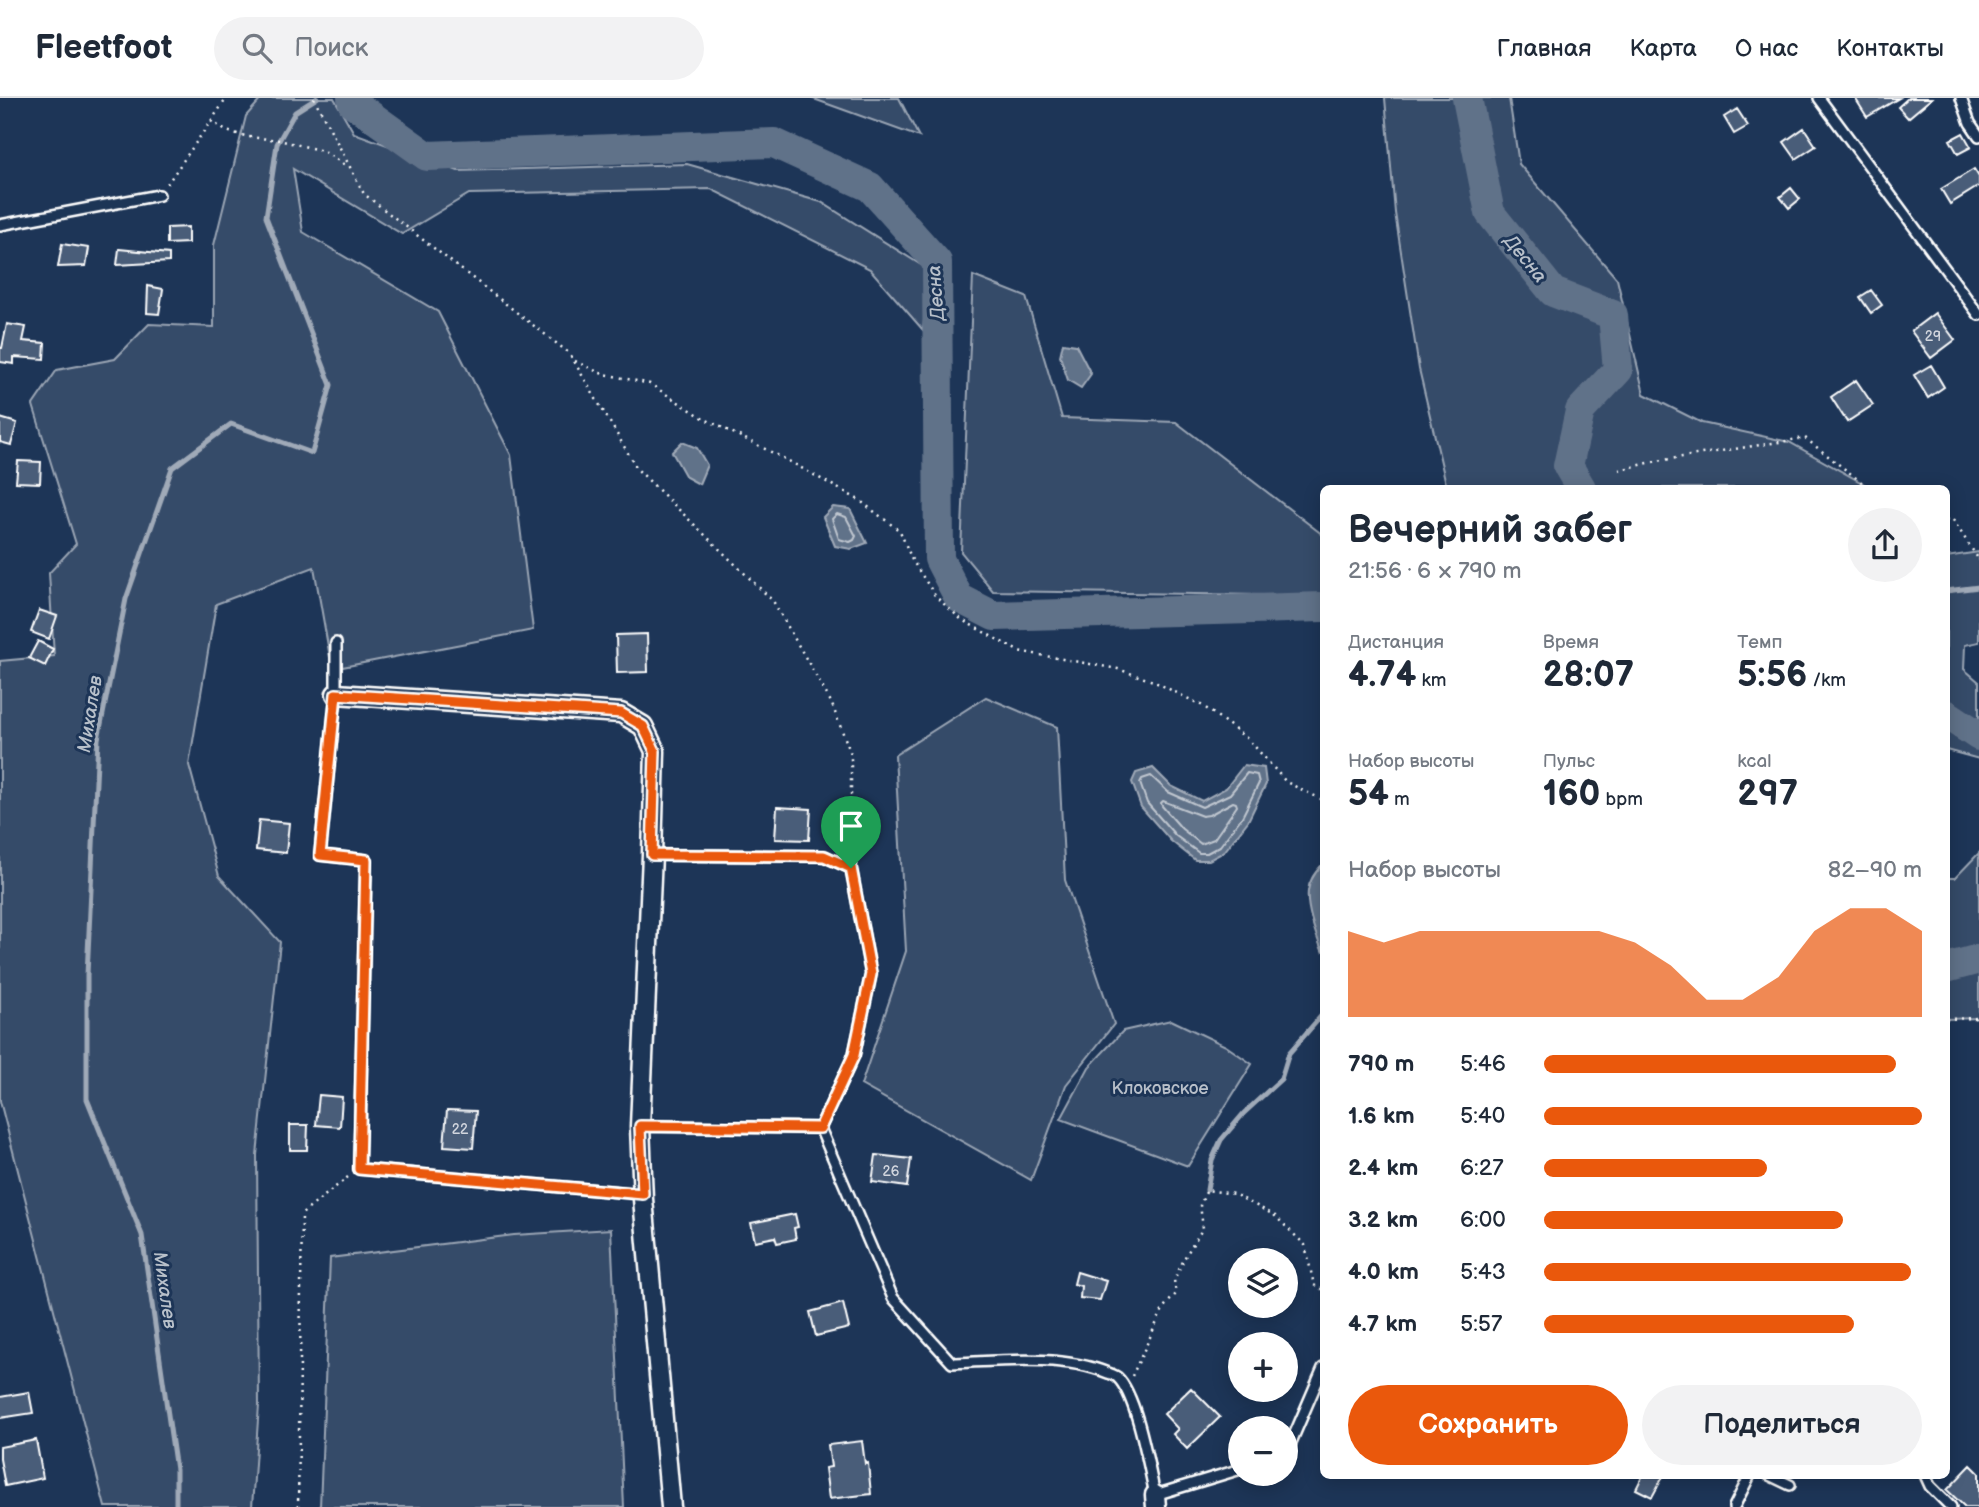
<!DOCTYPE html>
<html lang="ru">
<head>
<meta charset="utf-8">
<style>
  body { margin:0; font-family:"Balsamiq Sans",sans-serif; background:#f2f2f3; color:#1f2937; height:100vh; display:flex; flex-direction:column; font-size:26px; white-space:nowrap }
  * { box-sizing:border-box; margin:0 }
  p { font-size:23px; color:#747a83 }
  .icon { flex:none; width:38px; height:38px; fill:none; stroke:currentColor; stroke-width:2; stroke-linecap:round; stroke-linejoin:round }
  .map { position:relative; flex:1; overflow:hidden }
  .sheet { position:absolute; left:1320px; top:387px; width:630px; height:994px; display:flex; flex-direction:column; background:#fff; border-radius:10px; box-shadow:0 4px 18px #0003 }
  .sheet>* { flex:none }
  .controls { position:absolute; left:1228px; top:1150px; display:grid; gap:14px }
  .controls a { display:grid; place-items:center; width:70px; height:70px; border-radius:50%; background:#fff; box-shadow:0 4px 18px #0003; font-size:35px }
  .pin { position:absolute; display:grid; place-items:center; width:60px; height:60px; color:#fff; margin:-72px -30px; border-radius:50% 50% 50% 0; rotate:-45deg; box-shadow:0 0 7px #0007 }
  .pin .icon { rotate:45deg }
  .round { display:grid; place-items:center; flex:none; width:74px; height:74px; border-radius:37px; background:#f2f2f3 }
  .overview { display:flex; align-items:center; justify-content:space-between; height:119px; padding:0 28px }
  h1 { font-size:38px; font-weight:700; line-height:52px }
  .metrics { display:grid; grid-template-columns:repeat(3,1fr); gap:10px; height:119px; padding:7px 28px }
  .metrics div { display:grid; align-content:center }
  .metrics b { font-size:35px; font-weight:700 }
  .metrics small { font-size:19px; font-weight:400 }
  .metrics p { font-size:19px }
  .chart { height:196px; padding:14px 28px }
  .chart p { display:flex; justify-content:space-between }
  .chart svg { width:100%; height:126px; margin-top:7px; fill:#ea580c; opacity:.7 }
  .action { display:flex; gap:14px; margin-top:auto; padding:14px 28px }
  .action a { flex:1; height:80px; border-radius:42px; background:#ea580c; color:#fff; font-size:28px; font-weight:700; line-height:80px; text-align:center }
  .action a+a { background:#f2f2f3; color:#1f2937 }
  ul { padding:0 28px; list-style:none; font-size:23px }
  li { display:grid; grid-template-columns:112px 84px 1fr; align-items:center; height:52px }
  li i { height:18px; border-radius:9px; background:#ea580c }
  header { display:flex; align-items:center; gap:42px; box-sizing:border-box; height:98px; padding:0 35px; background:#fff; border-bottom:2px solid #e0e1e3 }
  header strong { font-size:33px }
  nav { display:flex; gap:38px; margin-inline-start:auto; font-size:24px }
  .search { width:490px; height:63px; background:#f2f2f3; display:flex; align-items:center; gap:18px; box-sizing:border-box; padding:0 24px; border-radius:38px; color:#747a83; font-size:26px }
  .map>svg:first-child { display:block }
  .green { fill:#364b69; stroke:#9aa5b4; stroke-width:2 }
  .water { fill:#617289; stroke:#a0aab8; stroke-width:2 }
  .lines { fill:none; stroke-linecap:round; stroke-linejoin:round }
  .shore { stroke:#c0c7d0; stroke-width:2 }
  .stream { stroke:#a0aab8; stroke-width:5 }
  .river { stroke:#617289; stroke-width:30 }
  .building { fill:#4a5d79; stroke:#fff; stroke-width:2 }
  .lane-casing { stroke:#fff; stroke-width:14 }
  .street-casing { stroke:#fff; stroke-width:23 }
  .path { stroke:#fff; stroke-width:2.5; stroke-dasharray:2 5; stroke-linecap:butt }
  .lane { stroke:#1d3557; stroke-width:9 }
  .street { stroke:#1d3557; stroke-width:18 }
  .route-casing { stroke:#fff; stroke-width:14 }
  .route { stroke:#ea580c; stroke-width:9 }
  .labels { text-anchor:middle; stroke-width:6; stroke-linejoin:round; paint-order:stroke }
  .number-label { font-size:14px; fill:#d2d6de }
  .park-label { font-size:18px; fill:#b9c0ca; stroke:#1d3557 }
  .water-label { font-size:19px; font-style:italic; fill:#b8c0ca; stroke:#1d3557 }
</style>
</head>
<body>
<header>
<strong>Fleetfoot</strong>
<div class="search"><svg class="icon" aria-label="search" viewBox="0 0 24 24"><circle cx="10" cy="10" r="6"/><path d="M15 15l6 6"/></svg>Поиск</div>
<nav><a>Главная</a><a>Карта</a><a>О нас</a><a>Контакты</a></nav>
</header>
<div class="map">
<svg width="1979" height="1409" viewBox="0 0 1979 1409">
  <rect width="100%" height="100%" fill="#1d3557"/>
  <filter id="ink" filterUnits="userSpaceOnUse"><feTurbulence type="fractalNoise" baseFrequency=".0143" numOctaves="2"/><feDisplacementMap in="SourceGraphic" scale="14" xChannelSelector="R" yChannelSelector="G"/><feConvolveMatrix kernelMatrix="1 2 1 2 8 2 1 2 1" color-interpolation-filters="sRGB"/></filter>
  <g filter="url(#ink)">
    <path class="green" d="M262,0H334L354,35L458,73L687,66L821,104L929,172L923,232L870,171L711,91L469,96L402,136L293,71L303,134L438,214L511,357L533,532L332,571L314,469L216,506L189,667L219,778L280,844L257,1057L259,1307L252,1409H105L0,1003V563L54,558L49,475L76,446L33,307L57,272L115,261L149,226L214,229V147L246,18Z
      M811,0H899L919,39Z
      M1385,0H1509L1519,66L1617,181L1644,296L1702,325L1789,344L1871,390H1447L1419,271L1395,115Z
      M973,178L1026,199L1062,320L1176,324L1323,437V498L993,493L961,454Z
      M1979,454V544L1965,547L1964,571L1979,584V661L1946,652V459Z
      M986,599L1057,629L1065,782L1114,926L1066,987L1031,1082L861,987L906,853L895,657Z
      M1979,755V920L1946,921V780H1955Z
      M1171,922L1226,948L1252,966L1188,1068L1061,1021L1089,969L1123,933Z
      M611,1131L624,1409H320L330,1160L514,1137Z"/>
    <path class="water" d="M1063,245L1076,247L1091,276L1081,290L1068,282L1060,258Z
      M682,344L697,350L707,367L699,386L686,379L672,354Z
      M833,409L850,411L867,445L851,451L835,448L823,419Z
      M1244,667L1264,670L1266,686L1248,723L1224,754L1209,762H1195L1171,743L1141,709L1132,684L1136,675L1153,670L1171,688L1202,703L1226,690Z
      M1321,768H1323V855C1317,840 1306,809 1308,793C1309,783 1314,776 1321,768Z"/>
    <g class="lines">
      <path class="shore" d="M837,416L846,419L856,438L854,442L850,444L839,441L832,421Z
        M1247,675L1257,677L1259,685L1242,719L1220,748L1207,755H1199L1176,738L1147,705L1140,685L1142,681L1151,678L1168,694L1202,709L1230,696Z
        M1163,703L1202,718L1209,717L1233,704L1236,705L1237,708L1214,741L1201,746L1182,731L1162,708L1161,705Z"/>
      <path class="stream" d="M1946,493L1979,489
        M1207,1092L1212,1062L1221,1042L1244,1015L1281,981L1289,955L1323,916
        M176,1409V1372L142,1137L87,1001V877L98,641L126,501L172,370L231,326L312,355L331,287L266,119L277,46L295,14L317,0"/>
      <path class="river" d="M352,0L353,5L427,58L774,45L870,89L937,164L939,461L959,500L994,518L1323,509
        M1467,0L1490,115L1553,194L1613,217L1618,272L1580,313L1568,368L1581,390
        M1946,616L1979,638
        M1946,870L1979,861"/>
    </g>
    <path class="building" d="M1855,0H1899L1867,19Z
      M1908,0H1932L1908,20L1898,9Z
      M1737,11L1748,28L1734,36L1724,19Z
      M1804,30L1816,48L1796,61L1784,44Z
      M1963,35L1971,49L1958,56L1950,42Z
      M1974,71L1979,79V88L1950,106L1941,91Z
      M1791,90L1800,101L1789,110L1780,99Z
      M188,129V145L167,146V130Z
      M62,146L89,150L86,168L58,169Z
      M119,151L169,156V164L117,167Z
      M148,188L163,191L159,216L147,215Z
      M1871,192L1882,207L1871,215L1860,199Z
      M1935,215L1955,242L1931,260L1911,233Z
      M7,226L26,229L23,243L45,245L44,261L14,259V266L0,264V250H2Z
      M1931,267L1944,289L1928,300L1914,277Z
      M1856,282L1873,307L1847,324L1831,299Z
      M0,320L17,325L11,347L0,344Z
      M18,363L41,364L40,385L16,384Z
      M39,512L57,518L49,541L31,534Z
      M647,536L648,574L617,575L616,537Z
      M38,543L53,551L45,568L29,560Z
      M777,709L811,711L809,742L775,741Z
      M259,722L289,725L286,755L256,752Z
      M319,997L342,999L340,1029L316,1027Z
      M447,1012L476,1013L473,1050L444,1048Z
      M290,1027H308L307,1052H290Z
      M876,1057L911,1061L907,1089L872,1084Z
      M795,1116L798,1129L794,1130L796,1141L777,1145L775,1139L755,1143L751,1125Z
      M1077,1174L1106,1183L1100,1202L1080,1200L1081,1188L1074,1186Z
      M843,1205L849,1230L816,1238L810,1214Z
      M1191,1290L1220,1319L1187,1351L1173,1336L1178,1331L1164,1316Z
      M29,1294L33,1315L0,1320V1299Z
      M36,1342L43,1380L5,1388L0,1361V1349Z
      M862,1343L865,1366L868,1365L871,1396L829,1401L825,1370L831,1369L828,1347Z
      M1971,1367L1979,1375V1409H1965L1947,1392Z
      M1643,1377H1664L1652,1399L1636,1391Z"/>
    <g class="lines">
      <defs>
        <path id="lane" d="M1819,0L1979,217
          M1961,0L1970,25L1979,38
          M0,127L159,97
          M336,545V596L320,757L366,762L359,1071L643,1096
          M652,757L824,758L851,770L871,876L854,957L820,1030L893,1200L952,1265C1001,1263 1061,1256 1108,1275C1109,1275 1116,1278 1117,1279C1137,1297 1149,1370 1155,1397L1241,1371
          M640,1028L820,1030
          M1286,1356L1323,1270
          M1769,1377L1790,1387
          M1925,1377L1930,1388L1951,1409
          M1734,1409L1750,1377"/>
        <path id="street" d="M336,596L621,615L643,628L655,653L652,757L640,1028L643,1101L671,1409
          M1155,1397L1156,1409"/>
      </defs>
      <use href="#lane" class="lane-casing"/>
      <use href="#street" class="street-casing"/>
      <path class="path" d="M314,0L364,96L569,255L638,372L773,503L831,604L851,656V756
        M211,23L226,33L249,39L279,42L323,53L348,69
        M167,86L227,0
        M575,263L600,275L650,286L705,321L787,362L859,402L900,433L912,462L936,499L962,522L1018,553L1118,571L1153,583L1203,608L1249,642L1286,684L1323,702
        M1619,372L1657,363L1805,340L1869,390
        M1946,422H1953L1979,462
        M1946,921L1979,920
        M1132,1278L1164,1209L1176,1196L1174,1182L1186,1157L1203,1130L1200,1107L1207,1092L1234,1096L1274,1117L1305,1147L1314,1187L1323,1192
        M298,1409L302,1116L348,1079"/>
      <use href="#lane" class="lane"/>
      <use href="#street" class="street"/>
    </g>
  </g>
  <g class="lines" filter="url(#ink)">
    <defs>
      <path id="route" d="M336,596L621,615L643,628L655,653L652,757L824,758L851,770L871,876L854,957L820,1030L640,1028L643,1096L359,1071L366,762L320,757Z"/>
    </defs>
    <use href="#route" class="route-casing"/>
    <use href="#route" class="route"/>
  </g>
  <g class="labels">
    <g class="number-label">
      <text x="1933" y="243">29</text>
      <text x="460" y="1036">22</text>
      <text x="891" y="1078">26</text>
    </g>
    <g class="park-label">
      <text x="1160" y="996">Клоковское</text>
    </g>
    <g class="water-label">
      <text transform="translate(1526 160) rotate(51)" y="7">Десна</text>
      <text transform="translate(935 195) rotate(-94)" y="7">Десна</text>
      <text transform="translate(89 616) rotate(-81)" y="7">Михалев</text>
      <text transform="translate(166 1192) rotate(82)" y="7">Михалев</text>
    </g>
  </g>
</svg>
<div class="controls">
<a><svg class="icon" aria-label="layers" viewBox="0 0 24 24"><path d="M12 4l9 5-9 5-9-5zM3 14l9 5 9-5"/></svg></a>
<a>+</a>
<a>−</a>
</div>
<div class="pin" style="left:851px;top:770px;background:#1e9e55"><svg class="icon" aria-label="arrive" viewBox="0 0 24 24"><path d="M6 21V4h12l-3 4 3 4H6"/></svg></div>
<section class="sheet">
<div class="overview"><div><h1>Вечерний забег</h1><p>21:56 · 6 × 790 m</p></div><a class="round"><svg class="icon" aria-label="share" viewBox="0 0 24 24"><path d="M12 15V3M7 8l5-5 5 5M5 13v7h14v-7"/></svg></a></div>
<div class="metrics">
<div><p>Дистанция</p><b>4.74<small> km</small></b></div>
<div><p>Время</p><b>28:07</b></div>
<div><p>Темп</p><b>5:56<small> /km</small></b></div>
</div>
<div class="metrics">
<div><p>Набор высоты</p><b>54<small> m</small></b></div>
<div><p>Пульс</p><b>160<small> bpm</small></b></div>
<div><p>kcal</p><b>297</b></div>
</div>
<div class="chart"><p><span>Набор высоты</span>82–90 m</p>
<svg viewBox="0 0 160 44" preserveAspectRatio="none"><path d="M0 44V14L10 18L20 14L30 14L40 14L50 14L60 14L70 14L80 18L90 26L100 38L110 38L120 30L130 14L140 6L150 6L160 14V44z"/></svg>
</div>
<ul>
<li><b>790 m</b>5:46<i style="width:93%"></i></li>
<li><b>1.6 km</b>5:40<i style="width:100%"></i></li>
<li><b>2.4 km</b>6:27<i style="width:59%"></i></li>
<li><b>3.2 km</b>6:00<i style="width:79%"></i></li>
<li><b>4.0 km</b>5:43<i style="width:97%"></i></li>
<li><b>4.7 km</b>5:57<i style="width:82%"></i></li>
</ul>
<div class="action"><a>Сохранить</a><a>Поделиться</a></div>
</section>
</div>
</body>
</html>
